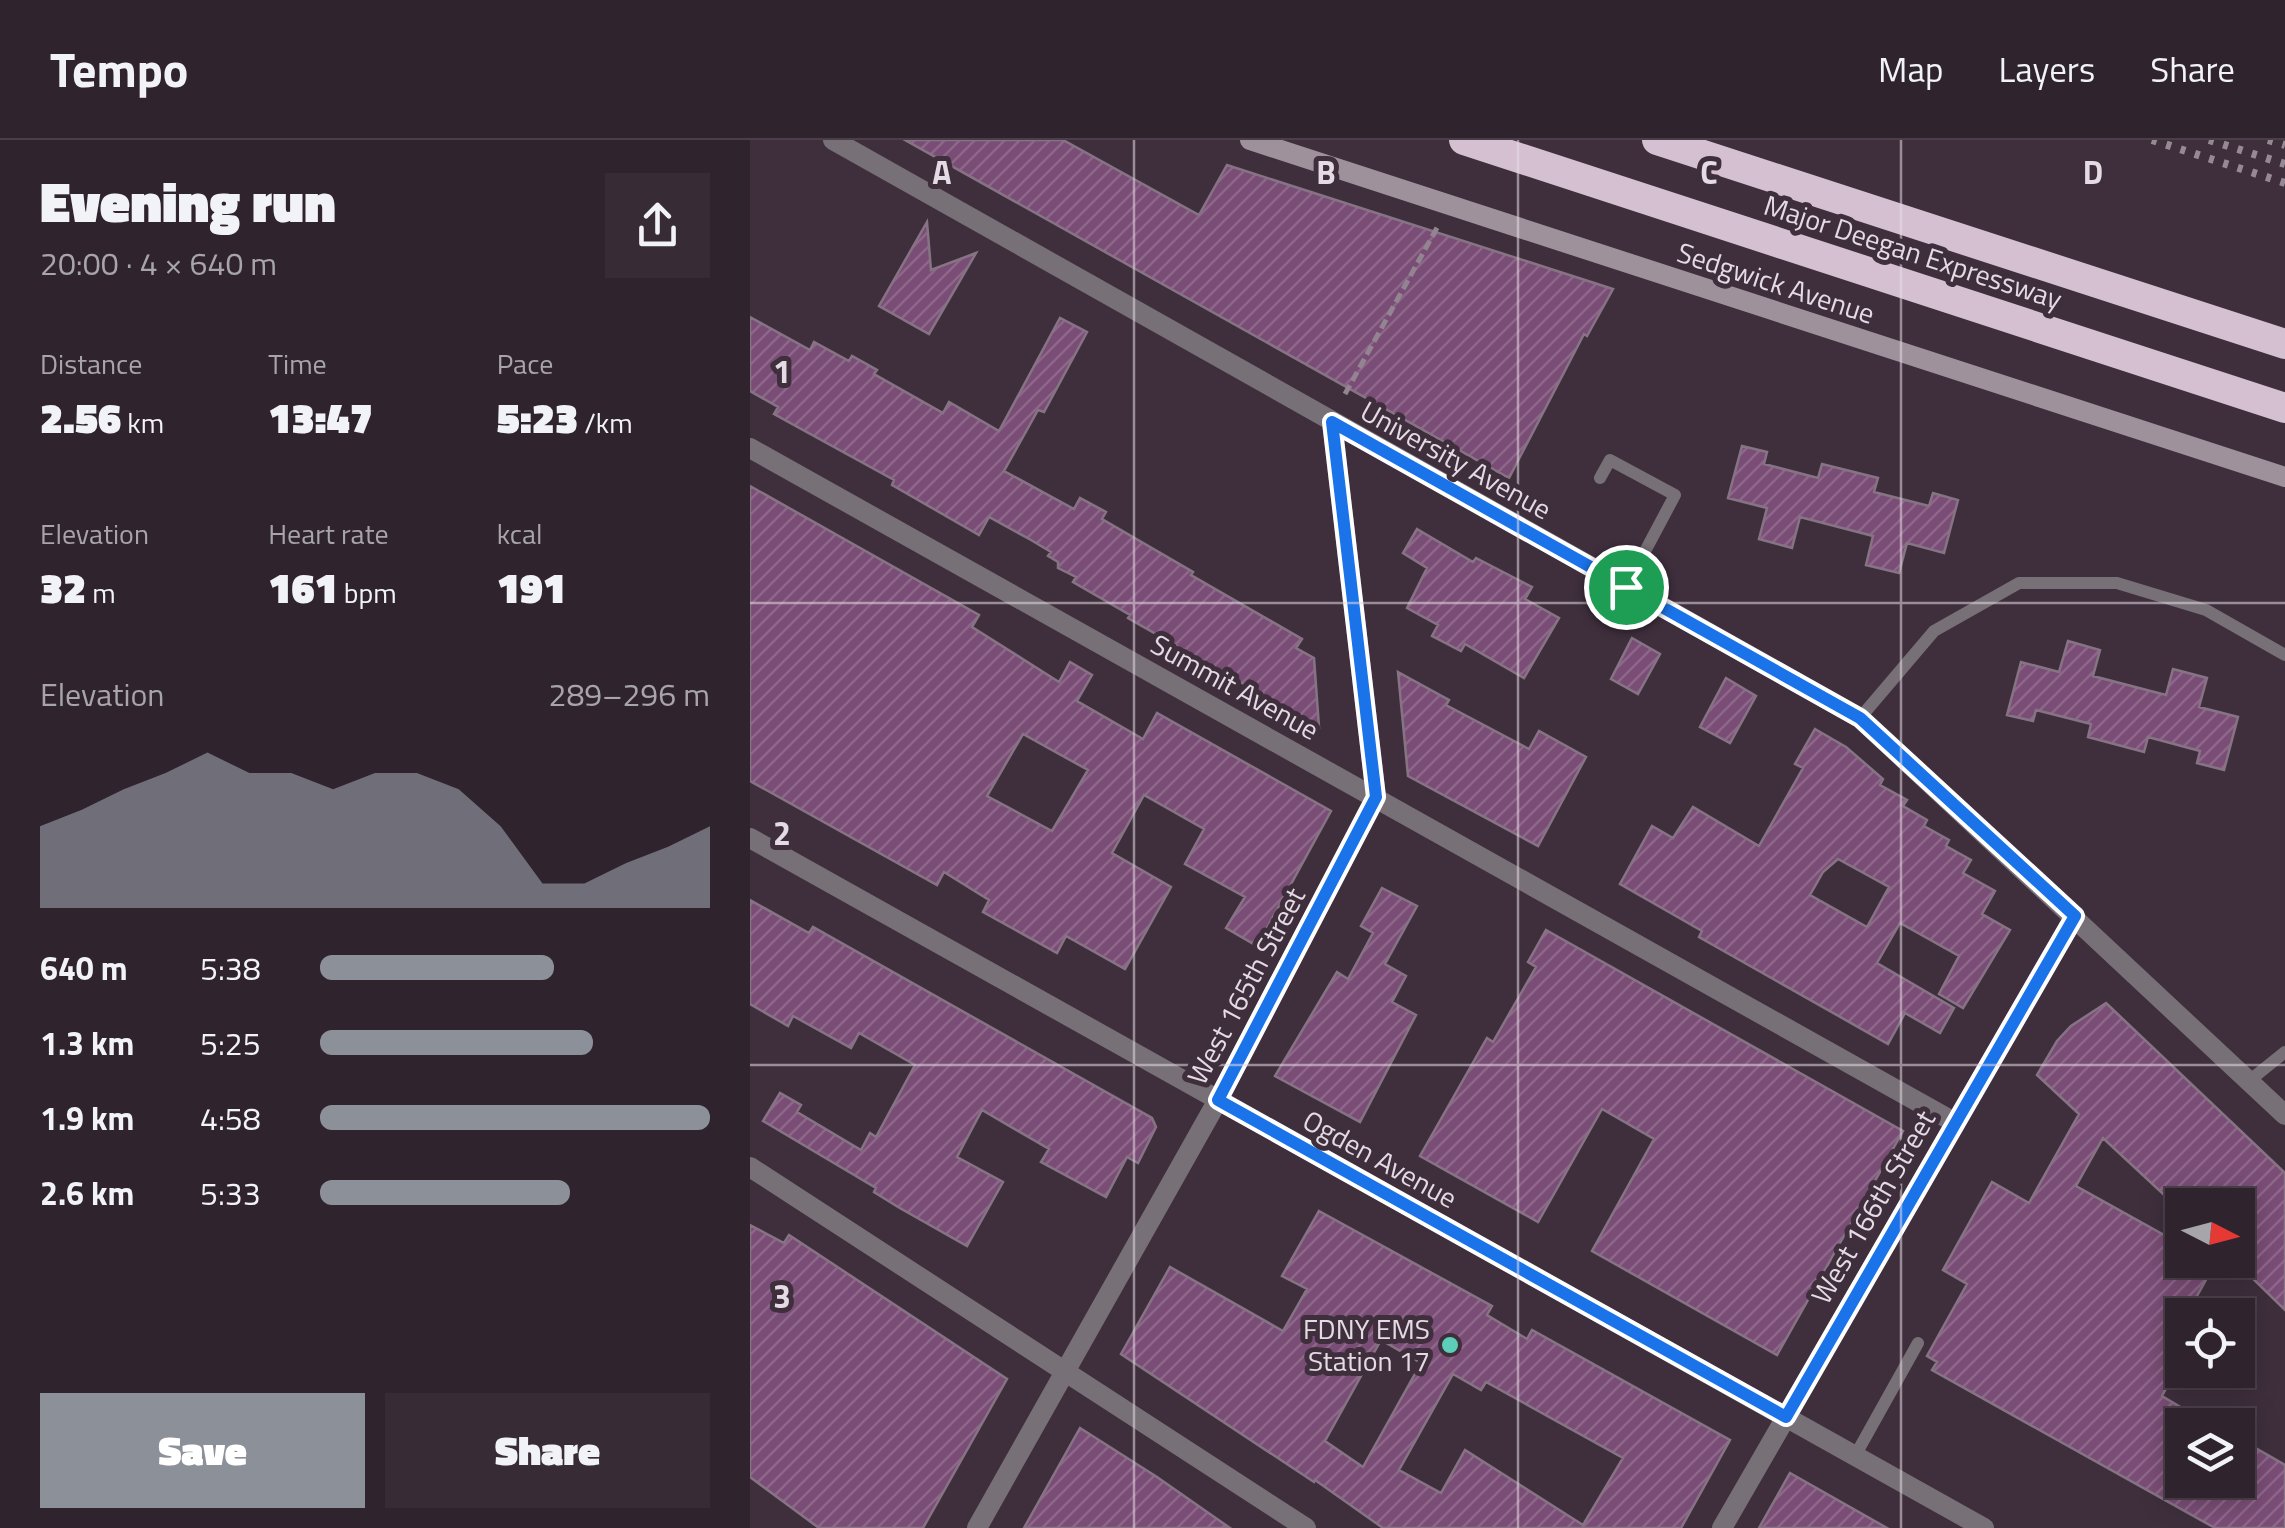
<!DOCTYPE html>
<html lang="en">
<head>
<meta charset="utf-8">
<style>
  body { margin:0; font-family:"Titillium Web",sans-serif; background:#372b36; color:#f1f3f6; height:100vh; display:flex; flex-direction:column; font-size:38px; white-space:nowrap }
  * { box-sizing:border-box; margin:0 }
  p { font-size:32px; color:#a7a4aa }
  .icon { flex:none; width:55px; height:55px; fill:none; stroke:currentColor; stroke-width:2; stroke-linecap:round; stroke-linejoin:round }
  .map { position:relative; flex:1; overflow:hidden }
  .side { display:flex; flex-direction:column; background:#2f232e; width:750px }
  .side>* { flex:none }
  .needle { width:65px; rotate:96deg }
  .fabs { position:absolute; left:1415px; top:1048px; display:grid; gap:20px }
  .fabs a { display:grid; place-items:center; width:90px; height:90px; border-radius:0px; background:#2f232e; box-shadow:0 5px 25px #0003,0 0 0 2px #4a404a; font-size:50px }
  .pin { position:absolute; display:grid; place-items:center; width:85px; height:85px; color:#fff; margin:-42px; border:5px solid #fff; border-radius:50%; box-shadow:0 2px 10px #0007 }
  .round { display:grid; place-items:center; flex:none; width:105px; height:105px; border-radius:0px; background:#372b36 }
  .overview { display:flex; align-items:center; justify-content:space-between; height:170px; padding:0 40px }
  h1 { font-size:55px; font-weight:800; line-height:75px }
  .stats { display:grid; grid-template-columns:repeat(3,1fr); gap:15px; height:170px; padding:10px 40px }
  .stats div { display:grid; align-content:center }
  .stats b { font-size:42px; font-weight:800 }
  .stats small { font-size:28px; font-weight:400 }
  .stats p { font-size:28px }
  .chart { height:280px; padding:20px 40px }
  .chart p { display:flex; justify-content:space-between }
  .chart svg { width:100%; height:180px; margin-top:10px; fill:#8c9099; opacity:.7 }
  .primary-button { display:flex; gap:20px; margin-top:auto; padding:20px 40px }
  .primary-button a { flex:1; height:115px; border-radius:0px; background:#8c9099; color:#fff; font-size:40px; font-weight:800; line-height:115px; text-align:center }
  .primary-button a+a { background:#372b36; color:#f1f3f6 }
  ul { padding:0 40px; list-style:none; font-size:32px }
  li { display:grid; grid-template-columns:160px 120px 1fr; align-items:center; height:75px }
  li i { height:25px; border-radius:12px; background:#8c9099 }
  header { display:flex; align-items:center; gap:60px; box-sizing:border-box; height:140px; padding:0 50px; background:#2f232e; border-bottom:2px solid #4a404a }
  header strong { font-size:48px }
  nav { display:flex; gap:55px; margin-inline-start:auto; font-size:35px }
  main { display:flex; flex:1; min-height:0 }
  .map>svg:first-child { display:block }
  .building { fill:url(#building-hatch); stroke:#867484; stroke-width:2.5; fill-rule:evenodd }
  .lines { fill:none; stroke-linecap:round; stroke-linejoin:round }
  .path { stroke:#928591; stroke-width:5; stroke-dasharray:10 5; stroke-linecap:butt }
  .service { stroke:#787077; stroke-width:12 }
  .minor { stroke:#787077; stroke-width:20 }
  .tertiary { stroke:#787077; stroke-width:20 }
  .secondary { stroke:#9e919c; stroke-width:20 }
  .motorway { stroke:#d5c0d2; stroke-width:30 }
  .rail { stroke:#958994; stroke-width:8; stroke-dasharray:5 10; stroke-linecap:butt }
  .route-casing { stroke:#fff; stroke-width:20 }
  .route { stroke:#1a73e8; stroke-width:12 }
  .grid { fill:none; stroke:#e5dbe4; stroke-width:2.5; stroke-opacity:0.55 }
  .poi-dot { fill:#5cceba; stroke:#3f2f3d; stroke-width:4 }
  .labels { text-anchor:middle; stroke-width:10; stroke-linejoin:round; paint-order:stroke }
  .street-label { font-size:28px; fill:#e5dbe4; stroke:#3f2f3d }
  .poi-label { font-size:28px; fill:#e5dbe4; stroke:#3f2f3d; text-anchor:end }
  .grid-label { font-size:32px; text-anchor:middle; font-weight:bold; fill:#e5dbe4; stroke:#3f2f3d; stroke-width:10; stroke-linejoin:round; paint-order:stroke }
</style>
</head>
<body>
<header>
<strong>Tempo</strong>
<nav><a>Map</a><a>Layers</a><a>Share</a></nav>
</header>
<main>
<section class="side">
<div class="overview"><div><h1>Evening run</h1><p>20:00 · 4 × 640 m</p></div><a class="round"><svg class="icon" aria-label="share" viewBox="0 0 24 24"><path d="M12 15V3M7 8l5-5 5 5M5 13v7h14v-7"/></svg></a></div>
<div class="stats">
<div><p>Distance</p><b>2.56<small> km</small></b></div>
<div><p>Time</p><b>13:47</b></div>
<div><p>Pace</p><b>5:23<small> /km</small></b></div>
</div>
<div class="stats">
<div><p>Elevation</p><b>32<small> m</small></b></div>
<div><p>Heart rate</p><b>161<small> bpm</small></b></div>
<div><p>kcal</p><b>191</b></div>
</div>
<div class="chart"><p><span>Elevation</span>289–296 m</p>
<svg viewBox="0 0 160 44" preserveAspectRatio="none"><path d="M0 44V24L10 20L20 15L30 11L40 6L50 11L60 11L70 15L80 11L90 11L100 15L110 24L120 38L130 38L140 33L150 29L160 24V44z"/></svg>
</div>
<ul>
<li><b>640 m</b>5:38<i style="width:60%"></i></li>
<li><b>1.3 km</b>5:25<i style="width:70%"></i></li>
<li><b>1.9 km</b>4:58<i style="width:100%"></i></li>
<li><b>2.6 km</b>5:33<i style="width:64%"></i></li>
</ul>
<div class="primary-button"><a>Save</a><a>Share</a></div>
</section>
<div class="map">
<svg width="1535" height="1388" viewBox="0 0 1535 1388">
  <defs>
    <pattern id="building-hatch" width="6" height="6" patternUnits="userSpaceOnUse" patternTransform="scale(2.5)"><rect width="6" height="6" fill="#7a4d76"/><path d="M-1 1l2-2M0 6l6-6M5 7l2-2" fill="none" stroke="#8d6689"/></pattern>
  </defs>
  <rect width="100%" height="100%" fill="#3f2f3d"/>
  <path class="building" d="M155,0H313L449,75L477,25L863,149L837,196L834,194L759,338Z
    M177,82L181,130L226,113L179,194L129,166Z
    M0,177L60,210L64,202L99,221L102,216L127,230L124,234L193,273L199,262L249,291L310,178L337,192L294,272L288,270L254,331L324,369L330,358L356,372L352,379L443,432L441,435L552,499L546,508L564,518L569,587L378,478L380,475L323,442L326,437L308,428V422L298,416L301,412L281,400L239,377L229,395L142,345L144,340L24,274L28,267L0,251Z
    M992,306L1017,312L1014,324L1068,338L1072,324L1128,338L1124,352L1179,366L1183,353L1208,360L1194,413L1157,403L1149,433L1116,425L1123,396L1050,377L1042,408L1009,399L1017,368L978,358Z
    M0,346L229,475L222,487L309,542L320,522L342,535L327,561L393,599L407,573L581,671L507,806L476,788L495,757L435,724L454,689L394,655L362,713L421,747L375,829L316,796L307,813L233,772L239,760L194,732L187,745L0,641ZM273,594L338,630L302,691L237,656Z
    M667,389L723,422L726,418L782,447L775,459L809,478L774,538L715,504L711,511L682,496L688,485L657,468L677,428L653,413Z
    M882,498L910,514L888,554L861,539Z
    M1318,501L1350,510L1343,536L1416,555L1423,529L1457,538L1449,567L1488,577L1474,630L1447,623L1450,611L1398,597L1394,612L1338,597L1341,584L1286,570L1283,581L1257,575L1271,522L1309,532Z
    M648,532L699,560L696,565L779,609L789,591L836,617L788,706L658,636Z
    M976,538L1006,556L980,603L950,587Z
    M1065,589L1096,607L1133,639L1130,645L1157,660L1153,666L1177,680L1174,686L1199,700L1196,706L1221,720L1213,733L1245,751L1232,774L1260,790L1213,868L1189,854L1209,816L1150,783L1127,823L1204,868L1190,893L1155,873L1138,904L949,797L952,791L870,744L902,686L923,698L943,667L1009,706L1053,628L1045,624ZM1088,719L1139,747L1117,787L1060,755L1073,732Z
    M632,748L667,766L635,824L656,836L642,862L666,875L610,982L525,936L587,832L598,839L623,793L611,786Z
    M0,760L59,793L63,787L402,978L406,987L388,1023L377,1017L356,1057L291,1022L299,1009L232,970L207,1017L253,1042L217,1106L148,1067L124,1052L126,1048L13,981L30,953L51,965L47,972L111,1010L120,993L126,997L165,925L109,893L101,908L43,876L38,886L0,864Z
    M796,790L1153,991L1027,1215L842,1111L904,999L852,969L788,1082L670,1016L737,898L743,902L786,827L778,822Z
    M1356,863L1535,1033V1170L1488,1124V1065H1425L1353,998L1326,1046L1432,1105V1120H1467L1447,1156L1482,1175H1432V1219L1412,1256L1432,1268V1340H1488V1298L1535,1325V1388H1465L1182,1230L1187,1222L1177,1216L1217,1144L1193,1130L1242,1042L1279,1063L1329,974L1287,935L1307,901L1321,886Z
    M569,1071L742,1166L737,1175L777,1199L782,1190L980,1300L931,1388H633L565,1340L564,1342L371,1214L420,1127L533,1191L557,1149L532,1136ZM631,1200L671,1223L613,1327L575,1301ZM703,1234L731,1250L736,1242L873,1318L833,1385L715,1310L691,1353L649,1330Z
    M0,1085L34,1103L39,1095L257,1239L173,1388H69L0,1337Z
    M330,1288L407,1337L480,1388H274Z
    M1040,1333L1137,1388H1009Z"/>
  <g class="lines">
    <path class="path" d="M595,254L688,86"/>
    <path class="service" d="M850,338L860,320L925,355L876,447
      M1110,578L1184,491L1269,443H1367L1456,470L1535,515
      M1499,941L1535,912
      M1105,1316L1168,1203"/>
    <path class="minor" d="M83,0L1110,578L1535,975
      M0,308L1204,982
      M0,1027L556,1388
      M227,1388L468,960L626,657L582,282
      M972,1388L1325,776"/>
    <path class="tertiary" d="M0,698L1234,1388"/>
    <path class="secondary" d="M500,0L1535,337"/>
    <path class="motorway" d="M714,0L1535,268
      M907,0L1535,204"/>
    <path class="rail" d="M1402,0L1535,43
      M1459,0L1535,24
      M1518,0L1535,5"/>
  </g>
  <g class="lines">
    <defs>
      <path id="route" d="M582,282L1110,578L1325,776L1036,1277L468,960L626,657Z"/>
    </defs>
    <use href="#route" class="route-casing"/>
    <use href="#route" class="route"/>
  </g>
  <path class="grid" d="M384,0V1388M768,0V1388M1151,0V1388M0,463H1535M0,925H1535"/>
  <circle class="poi-dot" cx="700" cy="1205" r="10"/>
  <g class="labels">
    <g class="street-label">
      <text transform="translate(1163 112) rotate(18)" y="10">Major Deegan Expressway</text>
      <text transform="translate(1026 143) rotate(18)" y="10">Sedgwick Avenue</text>
      <text transform="translate(706 320) rotate(29)" y="10">University Avenue</text>
      <text transform="translate(485 547) rotate(29)" y="10">Summit Avenue</text>
      <text transform="translate(496 846) rotate(-62)" y="10">West 165th Street</text>
      <text transform="translate(630 1019) rotate(29)" y="10">Ogden Avenue</text>
      <text transform="translate(1123 1067) rotate(-60)" y="10">West 166th Street</text>
    </g>
    <g class="poi-label">
      <text x="680" y="1199">FDNY EMS<tspan x="680" dy="32">Station 17</tspan></text>
    </g>
  </g>
  <g class="grid-label">
    <text x="192" y="44">A</text>
    <text x="576" y="44">B</text>
    <text x="959" y="44">C</text>
    <text x="1343" y="44">D</text>
    <text x="32" y="243">1</text>
    <text x="32" y="705">2</text>
    <text x="32" y="1168">3</text>
  </g>
</svg>
<div class="fabs">
<a><svg class="needle" viewBox="-14 -14 28 28"><path d="M0-13l5 13h-10z" fill="#e53935"/><path d="M0 13l5-13h-10z" fill="#a7a4aa"/></svg></a>
<a><svg class="icon" aria-label="locate" viewBox="0 0 24 24"><circle cx="12" cy="12" r="6"/><path d="M12 2v4M12 18v4M2 12h4M18 12h4"/></svg></a>
<a><svg class="icon" aria-label="layers" viewBox="0 0 24 24"><path d="M12 4l9 5-9 5-9-5zM3 14l9 5 9-5"/></svg></a>
</div>
<div class="pin" style="left:876px;top:447px;background:#1e9e55"><svg class="icon" aria-label="arrive" viewBox="0 0 24 24"><path d="M6 21V4h12l-3 4 3 4H6"/></svg></div>
</div>
</main>
</body>
</html>
